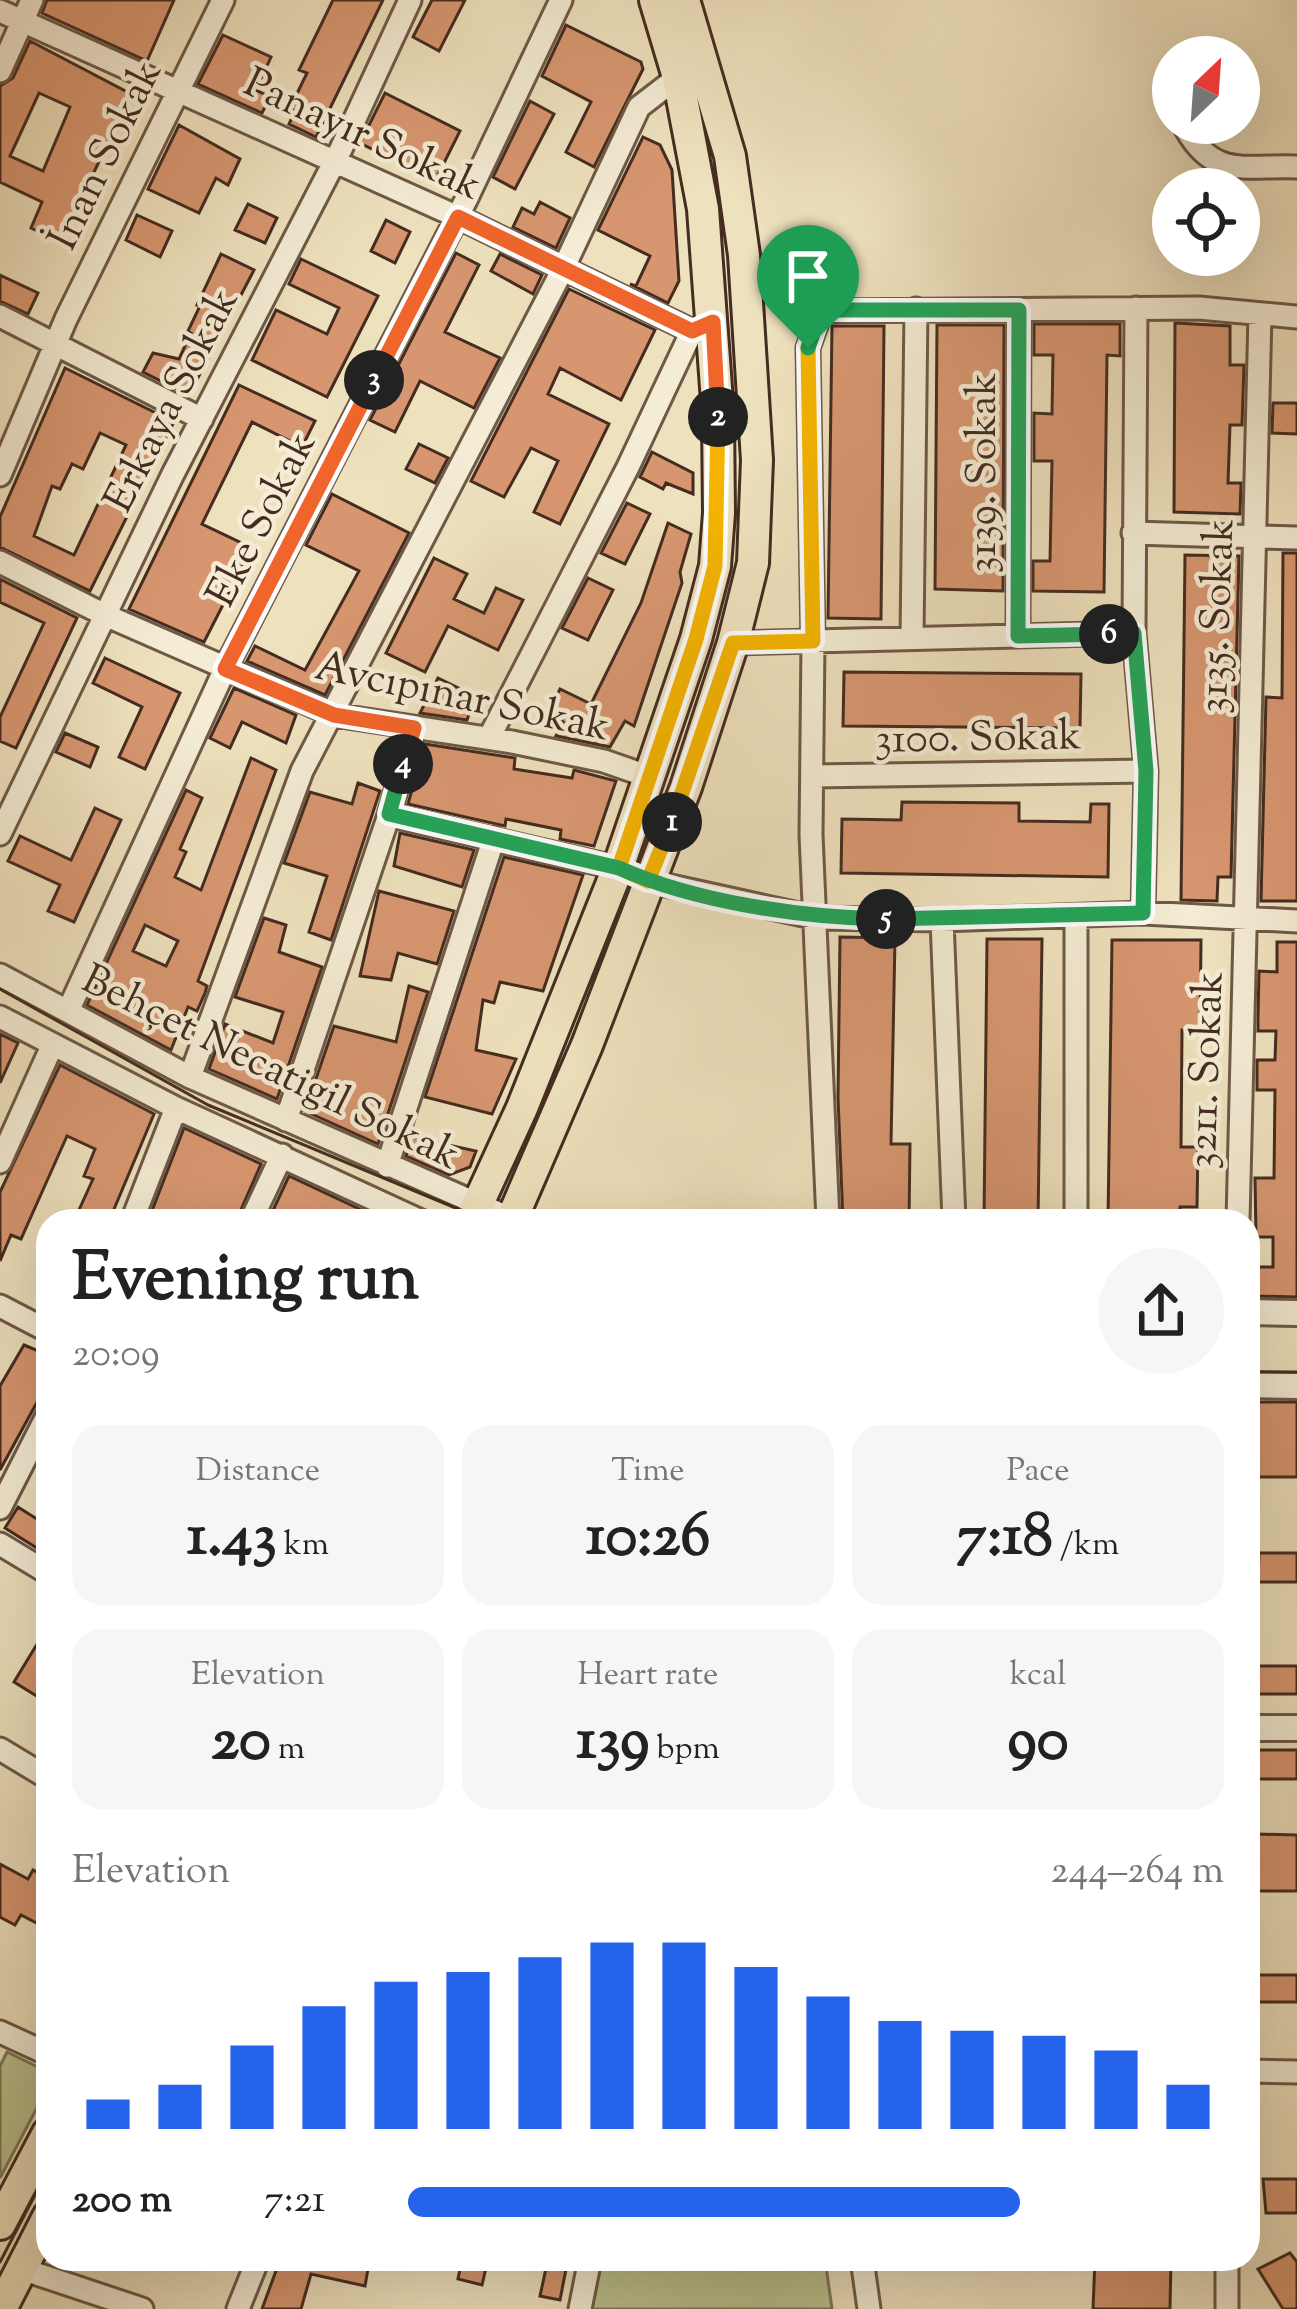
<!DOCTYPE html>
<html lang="en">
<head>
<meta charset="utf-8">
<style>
  body { margin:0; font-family:"Sorts Mill Goudy",serif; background:#f6f6f6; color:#222; height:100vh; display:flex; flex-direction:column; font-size:45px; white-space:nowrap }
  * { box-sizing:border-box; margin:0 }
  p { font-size:39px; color:#767676 }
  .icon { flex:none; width:66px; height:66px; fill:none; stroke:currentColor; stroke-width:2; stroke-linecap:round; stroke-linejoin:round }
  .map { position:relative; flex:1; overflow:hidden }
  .panel { position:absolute; left:36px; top:1209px; width:1224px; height:1062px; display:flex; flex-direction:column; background:#fff; border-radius:36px; box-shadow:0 12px 48px #0002 }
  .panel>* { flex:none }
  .needle { width:78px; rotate:25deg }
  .controls { position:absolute; left:1152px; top:36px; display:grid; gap:24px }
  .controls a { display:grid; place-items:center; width:108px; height:108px; border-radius:50%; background:#fff; box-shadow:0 12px 48px #0002; font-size:60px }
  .pin { position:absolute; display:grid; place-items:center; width:102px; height:102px; color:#fff; margin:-123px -51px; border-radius:50% 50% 50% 0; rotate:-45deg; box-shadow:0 0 12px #0007 }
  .pin .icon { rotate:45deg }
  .km { position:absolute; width:60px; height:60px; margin:-30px; border-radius:50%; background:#222; color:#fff; font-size:33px; line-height:60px; text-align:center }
  .round { display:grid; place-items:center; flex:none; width:126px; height:126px; border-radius:63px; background:#f6f6f6 }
  .summary { display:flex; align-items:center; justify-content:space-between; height:204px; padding:0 36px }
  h1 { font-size:66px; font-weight:700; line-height:90px }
  .metrics { display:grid; grid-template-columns:repeat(3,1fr); gap:18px; height:204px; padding:12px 36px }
  .metrics div { display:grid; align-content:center; border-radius:30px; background:#f6f6f6; text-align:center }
  .metrics b { font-size:60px; font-weight:700 }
  .metrics small { font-size:33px; font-weight:400 }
  .metrics p { font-size:33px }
  .chart { height:336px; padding:24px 36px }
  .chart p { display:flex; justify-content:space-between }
  .chart svg { width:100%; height:216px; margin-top:12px; stroke:#2563eb; stroke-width:6 }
  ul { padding:0 36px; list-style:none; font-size:39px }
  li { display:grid; grid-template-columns:192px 144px 1fr; align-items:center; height:90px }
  li i { height:30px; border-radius:15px; background:#2563eb }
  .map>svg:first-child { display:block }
  .green { fill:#bbc28f; stroke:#807758; stroke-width:3 }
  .building { fill:#d79670; stroke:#442c20; stroke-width:3; fill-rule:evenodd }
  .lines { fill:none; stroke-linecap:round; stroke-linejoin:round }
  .minor-casing { stroke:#6e5947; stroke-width:27 }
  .tertiary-casing { stroke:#6e5947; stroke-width:30 }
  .primary-casing { stroke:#442c20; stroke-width:36 }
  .minor { stroke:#f4ecd4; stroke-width:21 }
  .tertiary { stroke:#f4ecd4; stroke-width:24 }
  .primary { stroke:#eee1bd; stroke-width:30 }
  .tram { stroke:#442c20; stroke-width:3 }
  .split-1-casing { stroke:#fff; stroke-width:24 }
  .split-2-casing { stroke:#fff; stroke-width:24 }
  .split-3-casing { stroke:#fff; stroke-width:24 }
  .split-4-casing { stroke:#fff; stroke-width:24 }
  .split-5-casing { stroke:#fff; stroke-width:24 }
  .split-6-casing { stroke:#fff; stroke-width:24 }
  .split-7-casing { stroke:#fff; stroke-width:24 }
  .split-1 { stroke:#f5b400; stroke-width:15 }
  .split-2 { stroke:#f5b400; stroke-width:15 }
  .split-3 { stroke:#f0652b; stroke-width:15 }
  .split-4 { stroke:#f0652b; stroke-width:15 }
  .split-5 { stroke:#22a559; stroke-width:15 }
  .split-6 { stroke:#22a559; stroke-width:15 }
  .split-7 { stroke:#22a559; stroke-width:15 }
  .labels { text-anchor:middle; stroke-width:9; stroke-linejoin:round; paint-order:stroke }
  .street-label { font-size:42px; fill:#442c20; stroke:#f4ecd4 }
</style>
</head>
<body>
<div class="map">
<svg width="1297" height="2309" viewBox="0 0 1297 2309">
  <rect width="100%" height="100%" fill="#eee1bd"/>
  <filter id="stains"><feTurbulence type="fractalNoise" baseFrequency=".00167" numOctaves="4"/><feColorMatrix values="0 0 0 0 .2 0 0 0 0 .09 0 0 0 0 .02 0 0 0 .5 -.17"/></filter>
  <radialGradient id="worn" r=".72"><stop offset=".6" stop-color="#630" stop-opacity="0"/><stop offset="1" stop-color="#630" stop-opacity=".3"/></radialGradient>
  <path class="green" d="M7,2052L48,2072V2087L0,2178V2066Z
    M602,2259H825L832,2309H592Z"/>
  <path class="building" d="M47,0H174L147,61L42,13Z
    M333,0H383L316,137L289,124L295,111L290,108L307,73L299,70Z
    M432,0H465L439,51L413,37Z
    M566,25L641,62L643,69L594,167L566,152L591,102L542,76Z
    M223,35L271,57L256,90L270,97L262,113L198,84Z
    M30,41L131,94L61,242L31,228L42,202L0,182V86L13,78ZM39,93L70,107L43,171L10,156Z
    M385,93L460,131L435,181L360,143Z
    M530,101L554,114L515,189L493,177Z
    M179,125L240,159L228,185L216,178L199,213L148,189Z
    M643,137L660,145L672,170L679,281L668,303L630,284L636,286L650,256L598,230Z
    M540,202L570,218L556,248L513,227L522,208L534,214Z
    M248,204L277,218L265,243L235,230Z
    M137,215L172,231L160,257L126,240Z
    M386,220L410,232L395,263L371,251Z
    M456,253L479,265L445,332L500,358L474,408L420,381L395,432L370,420Z
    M221,254L254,270L189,395L143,372L153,353L179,359L191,333L188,331L200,306L197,305Z
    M500,254L542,275L533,294L491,271Z
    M301,259L378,296L327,397L252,360L276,310L327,334L339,308L289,284Z
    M0,275L38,293L28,314L0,301Z
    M799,286V314H780V287Z
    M569,289L655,330L621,400L560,368L548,394L609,424L560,524L534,512L558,461L531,448L504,497L471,481Z
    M1175,323L1230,326V365H1244L1242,425H1230L1228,483H1241L1240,514L1174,512Z
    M1034,324H1120V356L1107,355L1104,592L1033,591V561H1050L1052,461H1034V413L1052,414L1053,355H1034Z
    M937,325H1004L1003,591L935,589Z
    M832,326H884L881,619L828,618Z
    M65,368L174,422L90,591L0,547V517ZM100,433L126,445L74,555L34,536L52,486L60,489L72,464L83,469Z
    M239,385L315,421L302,447L252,422L202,524L252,548L204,642L129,609Z
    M1273,403H1297V434L1272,433Z
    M419,444L448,458L435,483L406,469Z
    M652,452L693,473V494L666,483L663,489L640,477Z
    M332,494L409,533L325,695L247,661L255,646L305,670L359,571L306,545Z
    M627,503L650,514L625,564L601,553Z
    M668,523L691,534L680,572L682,583L634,726L625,721L610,747L556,736L563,722L548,714L560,689L591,704L641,603Z
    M1283,553H1297V901H1261L1266,697L1282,698Z
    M1185,555L1239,556L1231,877H1218L1217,901L1181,900Z
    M434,558L467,574L454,599L484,613L496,588L523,600L498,650L448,626L425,672L386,653Z
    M588,578L613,590L588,640L562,628Z
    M0,579L77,618L16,748L0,741V717L44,623L0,602Z
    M105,658L180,693L145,769L119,757L142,707L93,683Z
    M844,672L1081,674L1080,728L843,726Z
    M438,678L475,696L467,720L420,713Z
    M234,688L296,715L286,743L242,722L230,748L210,738Z
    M65,733L98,747L90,767L56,752Z
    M425,744L515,758L514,769L572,778L574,770L616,781L594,846L560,839L561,830L506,819L505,826L408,804Z
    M251,758L276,770L198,981L207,986L205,993L197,1011L188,1007L171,1050L87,1005L186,790L202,798L180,849L186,852L175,877L201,890ZM145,925L178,941L166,966L133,951Z
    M358,783L380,791L331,940L309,932L327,876L284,863L310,792L352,804Z
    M902,802L1019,803V821L1090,822L1091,804H1109L1108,877L841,873L842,819L901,820Z
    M95,808L121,820L74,922L48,911L60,885L8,861L20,836L71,860Z
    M400,833L474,850L462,887L394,866Z
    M504,857L583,875L543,991L500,982L494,1003L483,1000L476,1050L516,1059L492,1114L425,1097Z
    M379,891L454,911L437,964L398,953L391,980L360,976Z
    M264,918L286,925L279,952L322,967L277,1099L209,1069L225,1024L273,1043L283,1012L235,997Z
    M840,937L895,938L891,1144H910L909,1221H843L838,1098Z
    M987,939H1042L1038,1221H984Z
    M1112,940H1201L1200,1030H1182L1181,1147H1198L1197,1207H1180V1221H1108Z
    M1277,942H1297V1297L1254,1296L1255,1267H1273V1237H1256L1255,1178H1274L1275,1090H1257V1060H1275L1276,1031H1258V1016L1259,971L1277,972Z
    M409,986L428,992L378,1144L305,1111L334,1026L396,1042Z
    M0,1034L18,1043L0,1083Z
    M60,1065L154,1114L109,1221H74L93,1179L84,1176L95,1149L67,1136L21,1239L11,1235L0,1261V1192Z
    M184,1128L261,1164L236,1221H148Z
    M412,1137L476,1151L470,1167L449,1175L406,1156Z
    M289,1176L385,1221H268Z
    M24,1345L48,1355V1382L0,1470V1386Z
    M1258,1402H1297V1477H1257Z
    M18,1507L48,1526V1555L5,1528Z
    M1259,1553H1297V1582H1258Z
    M48,1626V1703L14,1682Z
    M1256,1666H1297V1694H1256Z
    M1256,1750H1297V1779H1256Z
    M1256,1834L1297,1835V1891H1254Z
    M0,1864L28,1879L33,1870L48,1878V1929L21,1915L15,1925L0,1917Z
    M1256,1975H1297V2002H1256Z
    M1263,2179H1297V2213H1266Z
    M1290,2253L1297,2262V2309H1283L1258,2269Z
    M273,2259H323L368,2269L365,2286L311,2274L301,2309H262L277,2268L290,2269L273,2265Z
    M462,2259H488L482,2285L458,2279Z
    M548,2259H568L560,2300L540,2296Z
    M1095,2259H1171L1170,2309H1093Z"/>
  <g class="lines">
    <defs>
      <path id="minor" d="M0,11L458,217L692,331
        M0,71L32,0
        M1186,129C1214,179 1246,165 1297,167
        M1136,308L1134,633L1146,771L1143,913
        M0,316L202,419
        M0,475L66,319L223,0
        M1133,533L1297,538
        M0,562L105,615L334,715L512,742L604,761L650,777
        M1018,636L1019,310
        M912,638L916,309
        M733,643L1134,633
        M489,738L628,467L692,331L702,327
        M812,776L1146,771
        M389,815L618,868L648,881L817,918L942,920L1143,913L1297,921
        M0,834L172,476L341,149L410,0
        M1076,916V1221
        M942,920L954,1221
        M0,975L190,1077L512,1219
        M68,1011L225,669L466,200L561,0
        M0,1017L176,1108L421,1221
        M190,1077L302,771L563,269L639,107L678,77
        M286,1120L389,815L414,728
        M0,1162L52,1046
        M387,1166L494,838
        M132,1221L176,1108
        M251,1221L282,1155
        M828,1221L811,835L813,641L808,348L821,311L1199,308L1297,317
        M1238,1221L1260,314
        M0,1306L48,1331
        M0,1508L48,1414
        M0,1544L48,1573
        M0,1749L48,1778
        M0,2032L48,2054
        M1248,2071L1297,2072
        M862,2259L869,2309
        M22,2269L142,2309
        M238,2309L258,2259
        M580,2309L590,2259
        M1227,2309V2259"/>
      <path id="tertiary" d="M1248,1312L1297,1313
        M1248,1385L1297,1386
        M1248,1728H1297"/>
      <path id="primary" d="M470,1221L522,1108L618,868L696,639L715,566L719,513L718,415L703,209L678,77L655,0
        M511,1221L587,1045L686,787L733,643L753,563L757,460L744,255L730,156L684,0
        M0,2224L48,2133
        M1,2309L48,2217"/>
    </defs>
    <use href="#minor" class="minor-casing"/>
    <use href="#tertiary" class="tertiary-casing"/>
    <use href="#primary" class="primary-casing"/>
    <use href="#minor" class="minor"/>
    <use href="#tertiary" class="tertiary"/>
    <use href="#primary" class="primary"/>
    <path class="tram" d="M0,989L208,1105L487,1221
      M1248,1372H1297
      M0,2262L48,2170"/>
  </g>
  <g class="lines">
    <defs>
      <path id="split-1" d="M672,822L733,643L813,641L808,348"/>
      <path id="split-2" d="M672,822L648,881L619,868L696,639L715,566L718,417"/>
      <path id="split-3" d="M374,380L458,217L692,331L713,322L718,417"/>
      <path id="split-4" d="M374,380L225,669L334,715L414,728L403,764"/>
      <path id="split-5" d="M403,764L389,814L619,868C695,902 803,918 886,919"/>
      <path id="split-6" d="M886,919L1143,913L1146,771L1134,633L1109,634"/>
      <path id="split-7" d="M808,348L821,310H1019L1018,636L1109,634"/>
    </defs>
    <use href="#split-1" class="split-1-casing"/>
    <use href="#split-2" class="split-2-casing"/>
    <use href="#split-3" class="split-3-casing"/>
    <use href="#split-4" class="split-4-casing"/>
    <use href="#split-5" class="split-5-casing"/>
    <use href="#split-6" class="split-6-casing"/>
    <use href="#split-7" class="split-7-casing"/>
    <use href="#split-1" class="split-1"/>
    <use href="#split-2" class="split-2"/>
    <use href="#split-3" class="split-3"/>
    <use href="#split-4" class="split-4"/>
    <use href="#split-5" class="split-5"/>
    <use href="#split-6" class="split-6"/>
    <use href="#split-7" class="split-7"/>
  </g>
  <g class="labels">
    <g class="street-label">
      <text transform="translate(364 132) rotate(25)" y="15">Panayır Sokak</text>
      <text transform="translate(103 154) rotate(-64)" y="15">İnan Sokak</text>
      <text transform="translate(169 399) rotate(-63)" y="15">Erkaya Sokak</text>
      <text transform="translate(980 473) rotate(-90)" y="15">3139. Sokak</text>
      <text transform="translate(259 518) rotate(-63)" y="15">Eke Sokak</text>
      <text transform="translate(1214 616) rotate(-88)" y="15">3135. Sokak</text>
      <text transform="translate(463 694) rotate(12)" y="15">Avcıpınar Sokak</text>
      <text transform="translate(978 735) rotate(-1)" y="15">3100. Sokak</text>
      <text transform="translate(272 1065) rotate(26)" y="15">Behçet Necatigil Sokak</text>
      <text transform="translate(1203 1070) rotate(-88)" y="15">3211. Sokak</text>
    </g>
  </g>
  <rect width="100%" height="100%" filter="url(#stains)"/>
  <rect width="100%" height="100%" fill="url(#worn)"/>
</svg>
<div class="controls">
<a><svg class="needle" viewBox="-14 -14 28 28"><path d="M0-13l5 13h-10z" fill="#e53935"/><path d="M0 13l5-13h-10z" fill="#767676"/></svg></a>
<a><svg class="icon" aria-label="locate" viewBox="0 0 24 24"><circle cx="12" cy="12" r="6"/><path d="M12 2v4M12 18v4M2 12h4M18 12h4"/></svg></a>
</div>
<div class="pin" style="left:808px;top:348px;background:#1e9e55"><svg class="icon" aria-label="arrive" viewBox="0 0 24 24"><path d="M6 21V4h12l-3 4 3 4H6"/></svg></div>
<b class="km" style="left:672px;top:822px">1</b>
<b class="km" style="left:718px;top:417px">2</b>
<b class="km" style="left:374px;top:380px">3</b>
<b class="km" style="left:403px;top:764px">4</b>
<b class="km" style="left:886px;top:919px">5</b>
<b class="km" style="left:1109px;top:634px">6</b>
<section class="panel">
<div class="summary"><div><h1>Evening run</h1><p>20:09</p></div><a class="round"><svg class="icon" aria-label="share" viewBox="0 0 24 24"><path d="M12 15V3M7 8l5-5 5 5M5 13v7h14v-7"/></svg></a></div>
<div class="metrics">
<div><p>Distance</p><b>1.43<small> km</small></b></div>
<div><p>Time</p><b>10:26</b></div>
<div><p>Pace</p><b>7:18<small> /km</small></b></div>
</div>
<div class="metrics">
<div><p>Elevation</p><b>20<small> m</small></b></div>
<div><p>Heart rate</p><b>139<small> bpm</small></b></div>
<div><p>kcal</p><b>90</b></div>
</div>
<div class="chart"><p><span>Elevation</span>244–264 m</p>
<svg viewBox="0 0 160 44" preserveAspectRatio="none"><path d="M5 44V38M15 44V35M25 44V27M35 44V19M45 44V14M55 44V12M65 44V9M75 44V6M85 44V6M95 44V11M105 44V17M115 44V22M125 44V24M135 44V25M145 44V28M155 44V35"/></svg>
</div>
<ul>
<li><b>200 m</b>7:21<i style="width:75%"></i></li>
</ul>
</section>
</div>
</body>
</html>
